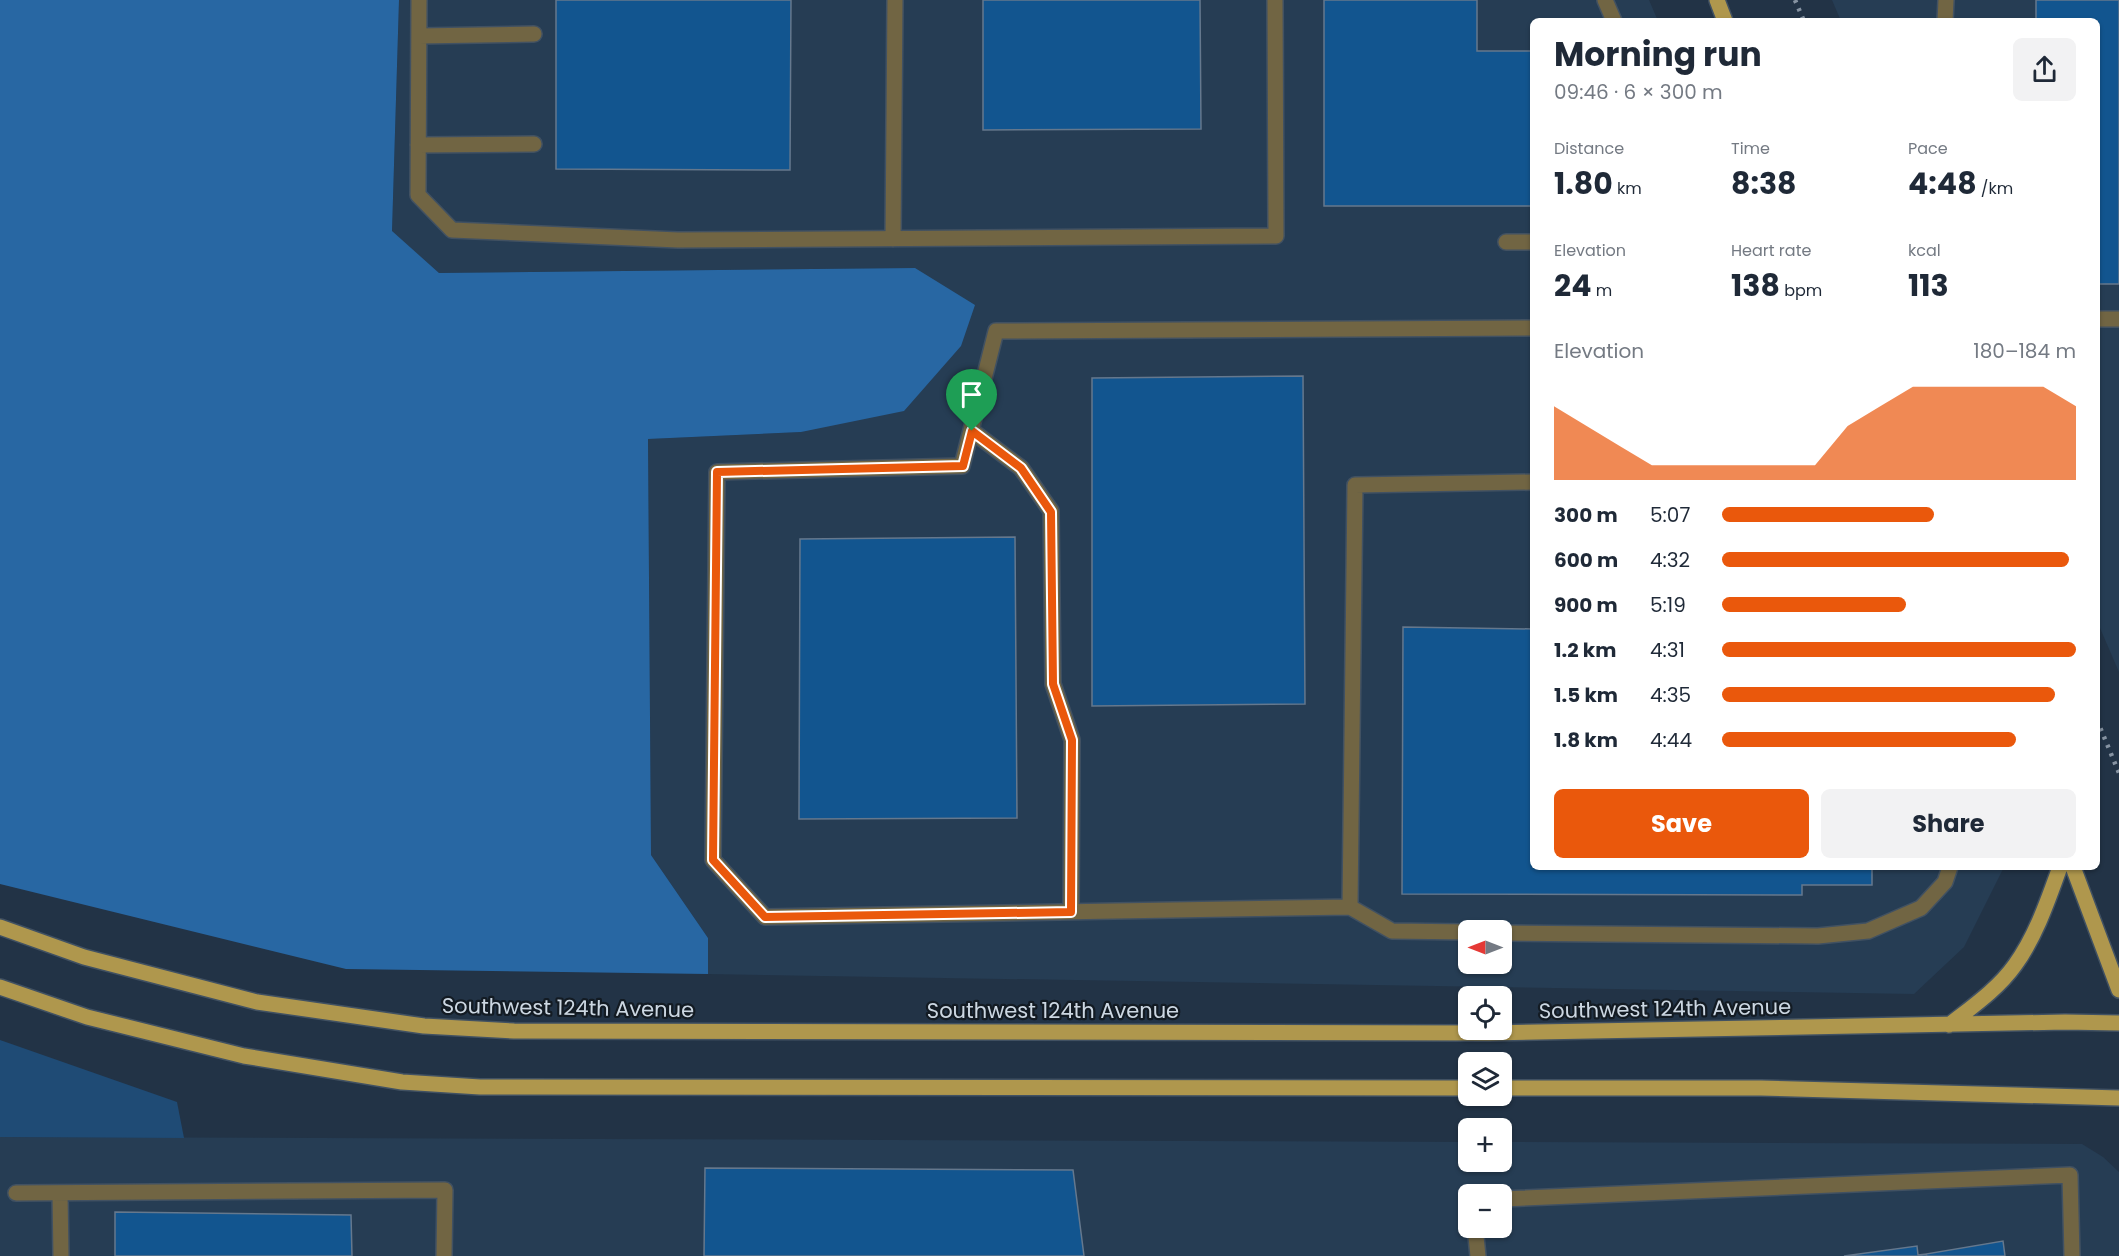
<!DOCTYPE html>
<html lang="en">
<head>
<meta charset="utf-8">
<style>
  body { margin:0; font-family:Poppins,sans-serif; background:#f2f2f3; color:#1f2937; height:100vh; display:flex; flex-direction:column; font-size:22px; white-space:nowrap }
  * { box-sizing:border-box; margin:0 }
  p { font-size:20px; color:#747a83 }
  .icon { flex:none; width:33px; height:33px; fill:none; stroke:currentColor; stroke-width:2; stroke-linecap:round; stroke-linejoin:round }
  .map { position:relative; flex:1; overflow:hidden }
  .drawer { position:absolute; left:1530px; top:18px; width:570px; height:852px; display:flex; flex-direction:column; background:#fff; border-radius:9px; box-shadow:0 2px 4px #0004 }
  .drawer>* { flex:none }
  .needle { width:39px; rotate:270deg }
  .buttons { position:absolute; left:1458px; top:920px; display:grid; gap:12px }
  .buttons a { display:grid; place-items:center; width:54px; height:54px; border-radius:9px; background:#fff; box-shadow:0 2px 4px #0004; font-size:30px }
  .pin { position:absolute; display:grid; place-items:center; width:51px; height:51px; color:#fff; margin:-62px -26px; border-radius:50% 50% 50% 0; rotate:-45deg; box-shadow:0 0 6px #0007 }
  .pin .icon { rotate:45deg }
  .round { display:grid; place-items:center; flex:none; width:63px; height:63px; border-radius:9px; background:#f2f2f3 }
  .head { display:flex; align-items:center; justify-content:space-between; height:102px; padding:0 24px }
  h1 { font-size:33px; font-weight:700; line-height:45px }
  .metrics { display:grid; grid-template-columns:repeat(3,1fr); gap:9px; height:102px; padding:6px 24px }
  .metrics div { display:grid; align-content:center }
  .metrics b { font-size:30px; font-weight:700 }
  .metrics small { font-size:16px; font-weight:400 }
  .metrics p { font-size:16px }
  .chart { height:168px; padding:12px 24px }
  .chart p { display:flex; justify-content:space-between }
  .chart svg { width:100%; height:108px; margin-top:6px; fill:#ea580c; opacity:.7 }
  .action { display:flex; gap:12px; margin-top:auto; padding:12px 24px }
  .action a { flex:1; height:69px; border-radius:9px; background:#ea580c; color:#fff; font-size:24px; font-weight:700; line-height:69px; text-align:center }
  .action a+a { background:#f2f2f3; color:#1f2937 }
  ul { padding:0 24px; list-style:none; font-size:20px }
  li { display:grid; grid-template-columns:96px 72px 1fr; align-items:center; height:45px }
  li i { height:15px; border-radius:8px; background:#ea580c }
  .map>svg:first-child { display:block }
  .built { fill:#263d54; fill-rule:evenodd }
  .green { fill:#1f4b75 }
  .forest { fill:#2867a3 }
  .building { fill:#12558f; stroke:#65788d; stroke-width:1.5 }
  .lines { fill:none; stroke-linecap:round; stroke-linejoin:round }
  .minor-casing { stroke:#415162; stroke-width:18 }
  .major-casing { stroke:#415162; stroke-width:18 }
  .minor { stroke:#716543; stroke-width:15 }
  .major { stroke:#af974d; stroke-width:15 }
  .rail { stroke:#8693a2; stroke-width:4.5; stroke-dasharray:3 6; stroke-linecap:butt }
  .route-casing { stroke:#fff; stroke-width:12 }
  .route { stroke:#ea580c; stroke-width:8 }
  .labels { text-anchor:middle; stroke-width:4.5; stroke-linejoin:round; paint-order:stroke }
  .street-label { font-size:21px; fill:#ccd7e2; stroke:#131b23 }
</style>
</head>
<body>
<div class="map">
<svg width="2119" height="1256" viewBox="0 0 2119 1256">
  <rect width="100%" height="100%" fill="#223346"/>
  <path class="built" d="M399,0H1649L1658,21H1533V867H2004L1964,947L1914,994L708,974V938L651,855L648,439L801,432L915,268L439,273L392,232ZM1468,930H1502V963H1468Z
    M1832,0H2119V672L2097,621V21H1841Z
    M0,1137L1468,1142V1161H1502V1142L2082,1144L2103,1157L2119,1172V1256H0ZM1468,1194H1502V1227H1468Z"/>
  <path class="green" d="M0,1040L177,1102L184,1138L0,1137Z"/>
  <path class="forest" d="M0,0H399L392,231L439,273L915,268L975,305L961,346L904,411L801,432L648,439L651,855L708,938V974L346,969L0,884Z"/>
  <path class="building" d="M556,0H791L790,170L556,169Z
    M983,0H1200L1201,129L983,130Z
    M1324,0H1477V51H1533V206H1324Z
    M2036,0H2119V284H2097V21H2036Z
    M1303,376L1305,704L1092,706V378Z
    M1015,537L1017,818L799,819L800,539Z
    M1403,627L1533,629V867H1872V885H1802V895L1402,894Z
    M705,1168L1073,1170L1084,1256H704Z
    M115,1212L351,1215L352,1256H115Z
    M2003,1241L2005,1256H1927L1926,1254Z
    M1917,1246L1918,1255L1926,1254L1927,1256H1844Z"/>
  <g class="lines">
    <defs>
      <path id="minor" d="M419,0L418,195L452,230L678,240L1276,236L1275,0
        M1605,0L1614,21
        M1945,21L1946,0
        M419,36L534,34
        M418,145L534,144
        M893,239L895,0
        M1506,242H1533
        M2097,319H2119
        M1533,328L996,331L962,466L717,472L713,860L765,917L1350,907L1355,485L1533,482
        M972,431L1021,468L1051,511L1053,684L1072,740L1071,912
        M1350,907L1392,931L1468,932
        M1502,933L1818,936L1868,931L1921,908L1945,882L1950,867
        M16,1193L445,1190L444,1256
        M60,1193L61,1256
        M1502,1199L2070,1175L2072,1256
        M1475,1227L1478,1256"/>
      <path id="major" d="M1717,0L1725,21
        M2073,867L2119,990
        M0,927L84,957L257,1002L424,1026L514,1031L1489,1033L2065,1022L2119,1023
        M0,987L87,1017L244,1056L402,1082L480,1087L1468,1088
        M1949,1025C1972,1007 1998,989 2015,965C2036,936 2048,900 2060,867
        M1502,1088H1761L2119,1098"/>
    </defs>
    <use href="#minor" class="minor-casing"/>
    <use href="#major" class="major-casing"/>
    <use href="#minor" class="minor"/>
    <use href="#major" class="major"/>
    <path class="rail" d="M1795,0L1804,21
      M2097,720L2119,773"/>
  </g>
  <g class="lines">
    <defs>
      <path id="route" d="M972,431L1021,468L1051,512L1053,684L1072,740L1071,912L765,917L713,860L717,472L963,466Z"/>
    </defs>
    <use href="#route" class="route-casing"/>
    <use href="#route" class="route"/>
  </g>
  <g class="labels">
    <g class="street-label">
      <text transform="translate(568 1008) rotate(1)" y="7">Southwest 124th Avenue</text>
      <text transform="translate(1665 1009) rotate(-1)" y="7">Southwest 124th Avenue</text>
      <text x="1053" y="1018">Southwest 124th Avenue</text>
    </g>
  </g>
</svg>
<div class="buttons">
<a><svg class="needle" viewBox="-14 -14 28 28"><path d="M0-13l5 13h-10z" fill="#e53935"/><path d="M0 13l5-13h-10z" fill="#747a83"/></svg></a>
<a><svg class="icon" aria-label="locate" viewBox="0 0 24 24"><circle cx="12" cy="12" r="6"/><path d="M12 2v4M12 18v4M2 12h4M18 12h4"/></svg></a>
<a><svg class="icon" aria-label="layers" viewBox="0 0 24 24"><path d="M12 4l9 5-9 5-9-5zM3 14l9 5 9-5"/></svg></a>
<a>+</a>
<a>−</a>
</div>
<div class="pin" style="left:972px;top:431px;background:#1e9e55"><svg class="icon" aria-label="arrive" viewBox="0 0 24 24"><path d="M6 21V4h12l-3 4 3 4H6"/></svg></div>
<section class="drawer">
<div class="head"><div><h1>Morning run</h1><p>09:46 · 6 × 300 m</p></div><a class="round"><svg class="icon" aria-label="share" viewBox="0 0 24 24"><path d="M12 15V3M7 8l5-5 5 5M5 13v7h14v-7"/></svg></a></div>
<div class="metrics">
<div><p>Distance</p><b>1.80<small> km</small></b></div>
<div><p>Time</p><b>8:38</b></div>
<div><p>Pace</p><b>4:48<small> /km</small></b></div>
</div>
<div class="metrics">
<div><p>Elevation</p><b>24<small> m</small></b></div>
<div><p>Heart rate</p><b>138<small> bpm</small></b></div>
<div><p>kcal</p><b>113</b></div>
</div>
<div class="chart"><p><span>Elevation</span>180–184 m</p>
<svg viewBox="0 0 160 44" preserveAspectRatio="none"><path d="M0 44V14L10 22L20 30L30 38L40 38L50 38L60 38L70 38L80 38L90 22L100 14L110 6L120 6L130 6L140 6L150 6L160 14V44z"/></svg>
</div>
<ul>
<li><b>300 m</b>5:07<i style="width:60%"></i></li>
<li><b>600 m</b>4:32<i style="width:98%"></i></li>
<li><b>900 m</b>5:19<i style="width:52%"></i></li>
<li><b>1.2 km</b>4:31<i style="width:100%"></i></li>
<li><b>1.5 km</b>4:35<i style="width:94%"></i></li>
<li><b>1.8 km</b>4:44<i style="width:83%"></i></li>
</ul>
<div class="action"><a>Save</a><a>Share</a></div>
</section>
</div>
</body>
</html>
